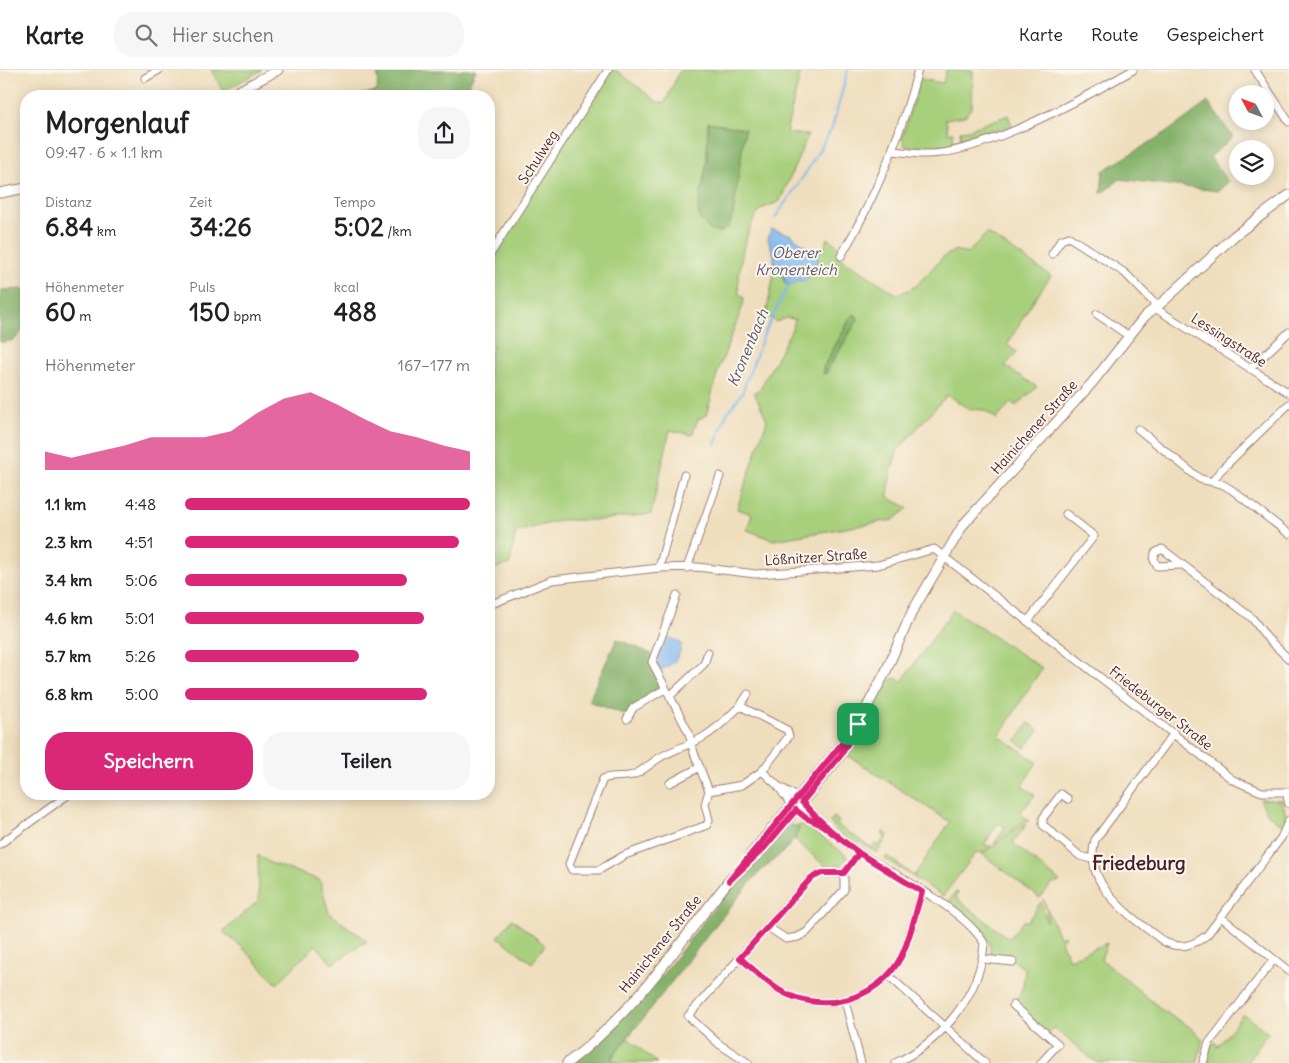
<!DOCTYPE html>
<html lang="de">
<head>
<meta charset="utf-8">
<style>
  body { margin:0; font-family:Delius,sans-serif; background:#f6f6f6; color:#202124; height:100vh; display:flex; flex-direction:column; font-size:19px; white-space:nowrap }
  * { box-sizing:border-box; margin:0 }
  p { font-size:16px; color:#757577 }
  .icon { flex:none; width:28px; height:28px; fill:none; stroke:currentColor; stroke-width:2; stroke-linecap:round; stroke-linejoin:round }
  .map { position:relative; flex:1; overflow:hidden }
  .panel { position:absolute; left:20px; top:20px; width:475px; height:710px; display:flex; flex-direction:column; background:#fff; border-radius:20px; box-shadow:0 2px 12px #0003 }
  .panel>* { flex:none }
  .needle { width:32px; rotate:311deg }
  .fabs { position:absolute; left:1229px; top:15px; display:grid; gap:10px }
  .fabs a { display:grid; place-items:center; width:45px; height:45px; border-radius:50%; background:#fff; box-shadow:0 2px 12px #0003; font-size:25px }
  .pin { position:absolute; display:grid; place-items:center; width:42px; height:42px; color:#fff; margin:-21px; border-radius:10px; box-shadow:0 2px 8px #0006 }
  .round { display:grid; place-items:center; flex:none; width:52px; height:52px; border-radius:20px; background:#f6f6f6 }
  .headline { display:flex; align-items:center; justify-content:space-between; height:85px; padding:0 25px }
  h1 { font-size:28px; font-weight:800; line-height:38px }
  .stats { display:grid; grid-template-columns:repeat(3,1fr); gap:8px; height:85px; padding:5px 25px }
  .stats div { display:grid; align-content:center }
  .stats b { font-size:25px; font-weight:800 }
  .stats small { font-size:14px; font-weight:400 }
  .stats p { font-size:14px }
  .chart { height:140px; padding:10px 25px }
  .chart p { display:flex; justify-content:space-between }
  .chart svg { width:100%; height:90px; margin-top:5px; fill:#db2777; opacity:.7 }
  .button { display:flex; gap:10px; margin-top:auto; padding:10px 25px }
  .button a { flex:1; height:58px; border-radius:20px; background:#db2777; color:#fff; font-size:20px; font-weight:800; line-height:58px; text-align:center }
  .button a+a { background:#f6f6f6; color:#202124 }
  ul { padding:0 25px; list-style:none; font-size:16px }
  li { display:grid; grid-template-columns:80px 60px 1fr; align-items:center; height:38px }
  li i { height:12px; border-radius:6px; background:#db2777 }
  header { display:flex; align-items:center; gap:30px; box-sizing:border-box; height:70px; padding:0 25px; background:#fff; border-bottom:1px solid #e0e0e0 }
  header strong { font-size:24px }
  nav { display:flex; gap:28px; margin-inline-start:auto; font-size:18px }
  .search { width:350px; height:45px; background:#f6f6f6; display:flex; align-items:center; gap:12px; box-sizing:border-box; padding:0 18px; border-radius:20px; color:#757577; font-size:19px }
  .map>svg:first-child { display:block }
  .green { fill:#a7cf7b; stroke:#787753; fill-rule:evenodd }
  .forest { fill:#85b26b; stroke:#68684b }
  .water { fill:#7fb8f0; stroke:#646c8e }
  .lines { fill:none; stroke-linecap:round; stroke-linejoin:round }
  .stream { stroke:#7fb8f0; stroke-width:2 }
  .minor-casing { stroke:#9c7e74; stroke-width:9 }
  .major-casing { stroke:#9c7e74; stroke-width:11 }
  .minor { stroke:#fff; stroke-width:7 }
  .major { stroke:#fff; stroke-width:9 }
  .route-casing { stroke:#fff; stroke-width:10 }
  .route { stroke:#db2777; stroke-width:6 }
  .labels { text-anchor:middle; stroke-width:4; stroke-linejoin:round; paint-order:stroke }
  .street-label { font-size:14px; fill:#4a1f2b; stroke:#fbf7ec }
  .water-label { font-size:15px; font-style:italic; fill:#5d5570; stroke:#fbf7ec }
  .district-label { font-size:19px; font-weight:bold; fill:#4a1f2b; stroke:#fbf7ec }
</style>
</head>
<body>
<header>
<strong>Karte</strong>
<div class="search"><svg class="icon" aria-label="search" viewBox="0 0 24 24"><circle cx="10" cy="10" r="6"/><path d="M15 15l6 6"/></svg>Hier suchen</div>
<nav><a>Karte</a><a>Route</a><a>Gespeichert</a></nav>
</header>
<div class="map">
<svg width="1289" height="993" viewBox="0 0 1289 993">
  <rect width="100%" height="100%" fill="#fbf7ec"/>
  <filter id="ink" filterUnits="userSpaceOnUse"><feTurbulence type="fractalNoise" baseFrequency=".02" numOctaves="2"/><feDisplacementMap in="SourceGraphic" scale="10" xChannelSelector="R" yChannelSelector="G"/><feConvolveMatrix kernelMatrix="1 2 1 2 8 2 1 2 1" color-interpolation-filters="sRGB"/></filter>
  <filter id="wash" filterUnits="userSpaceOnUse"><feTurbulence type="fractalNoise" baseFrequency=".0096" numOctaves="4" result="noise"/><feDisplacementMap in="SourceGraphic" scale="20" xChannelSelector="R" yChannelSelector="G"/><feGaussianBlur stdDeviation="1.12" result="paint"/><feColorMatrix in="noise" values="0 0 0 0 0 0 0 0 0 0 0 0 0 0 0 0 0 1.4 0 .05"/><feComposite in="paint" operator="in"/></filter>
  <g filter="url(#wash)">
    <rect width="100%" height="100%" fill="#efdebd"/>
    <path class="green" d="M211,0H262L223,21Z
      M609,0H616L657,32L665,33L680,0H801L786,63L808,65L780,131C775,134 767,136 762,139C746,152 736,205 739,224L744,228L743,235L718,301L706,346L698,349L692,365L670,360L651,444L599,450H562L516,462L510,494L489,500V287L493,275L489,272V191ZM708,53L736,117L733,144L707,90Z
      M946,0H973L972,37L965,46L946,49L948,62H953L954,74L928,78L905,76L902,68L920,9L943,13Z
      M1008,45L1012,55L961,72L960,61L968,60Z
      M987,163L1051,206L1031,234L1007,275L1017,282L1005,296L1037,317L1016,336L1011,332L997,349L984,340L969,339L947,325L898,380L891,400L888,427L908,438L893,450L774,470L747,460L752,444L737,439L767,350L754,322L760,319L793,257L795,249L786,248L776,252L766,245L774,203H781L785,213L802,210L818,191L817,184L825,177L827,168L841,178L838,186L898,225L916,216L942,188L955,180L967,184ZM852,245H856L858,249L826,303L824,304L823,298Z
      M953,540L1042,598L999,666L1037,692L1022,716L1035,725L1020,743L1029,751L1021,753L994,774L1005,757L998,753L984,775L991,776L981,783L975,784L943,826L885,789L887,786L914,806L950,752L847,685L890,610L894,608L902,611Z
      M1029,653L1039,660L1025,678L1016,671Z
      M1260,729L1282,730L1286,745L1283,756L1267,743Z
      M834,747L839,751L837,755L872,778L875,774L879,776L885,767L882,764L883,762L888,765L877,783L859,772L857,775L839,763L830,752Z
      M804,754L846,785L847,789L841,795L825,796L795,770L799,759L797,756Z
      M1024,754L1026,755L1013,773L1060,812L1052,814L1040,828L982,784Z
      M258,785L270,793L320,810L329,843L367,871L332,894L316,875L277,914L242,877L223,862L259,830Z
      M958,822L956,828L1009,869L1024,850L1027,852L1041,832L1047,852V841L1043,829L1059,867L1064,865L1065,867L1060,870L1069,889L1107,873L1101,889L1165,942L1190,957L1203,969L1197,993H1097L1054,958L1048,964L1015,934L1023,916L1025,899L1010,888L991,886C989,856 970,849 949,831L955,823Z
      M512,849L545,875L532,893L498,867Z
      M1243,944L1268,963L1246,993H1206L1208,982L1214,972L1217,974V978Z
      M628,968L657,993H618L611,989Z"/>
    <path class="forest" d="M378,0H476L463,26H357L377,21Z
      M1208,32L1233,67L1210,87L1228,112L1218,121L1120,109L1101,124L1103,101L1170,60Z
      M708,52L745,59L733,144L729,156L721,162L711,161L700,150L698,139L707,90Z
      M26,219C26,240 30,274 0,272V220Z
      M852,245H856L858,249L826,303L824,304L823,298Z
      M617,569L652,584L665,619L633,637L629,646L588,631Z
      M790,755L797,756L799,759C791,781 768,792 753,809C704,867 660,930 611,988L618,993H574L652,918L734,813L767,783Z"/>
    <path class="water" d="M771,159L789,164L817,184L818,191L805,212L798,210L794,214L788,216L781,203H774V186L768,169Z
      M672,568L681,573C682,585 672,597 660,600C654,590 661,578 666,569Z"/>
    <g class="lines">
      <path class="stream" d="M775,148L807,101L832,58L848,0
        M489,196L529,130
        M715,375L726,345L742,323L764,264L788,216"/>
    </g>
  </g>
  <g filter="url(#ink)">
    <g class="lines">
      <defs>
        <path id="minor" d="M1255,0L1289,52
          M145,8L159,0
          M893,81C904,82 915,84 927,84C983,84 1084,28 1133,0
          M1052,184L1061,170L1069,167L1125,203L1157,236
          M489,186L608,0
          M841,186C875,128 901,65 918,0
          M1155,238L1289,323
          M1097,244L1129,266
          M1250,299L1289,262
          M1138,359L1200,409L1222,414L1232,420L1289,464
          M1213,411L1220,401L1289,334
          M1181,495L1157,496L1154,490L1155,483L1162,479L1165,481L1252,548L1267,568L1289,589
          M659,498L684,405
          M687,498L720,406
          M677,525L652,592L689,663L694,683L709,721L705,734L709,750L707,755L625,785L599,800H572L569,794L603,709C613,705 623,708 633,705C643,701 651,693 659,688C674,679 691,675 705,666C718,658 729,647 740,636L787,660L789,666L762,701L778,716L797,727
          M489,535L552,510L659,498L697,497L756,504L816,500L878,495L934,479L1233,710L1262,722H1289
          M1028,551L1094,466L1066,444
          M671,625L704,594L708,582
          M740,636L748,624
          M627,649L633,638L665,619
          M1174,663L1095,770C1082,816 1132,847 1163,871C1179,880 1193,876 1207,865L1281,768L1289,750
          M670,713L700,697
          M778,716L791,735
          M709,721L742,715L762,701
          M1286,722L1289,734
          M1068,729L1061,724L1043,748V755L1080,786L1092,789
          M802,732C820,752 838,769 860,783C895,806 963,838 984,873C981,925 941,972 895,993
          M795,740L806,748L822,755
          M0,774L69,724
          M1221,847L1289,901
          M768,857L786,869L798,867L807,862L844,820V803
          M740,888C753,899 765,911 779,920C820,945 878,931 901,887C911,867 915,843 922,822
          M983,889L1013,892
          M888,905L985,993
          M845,931L861,993
          M1013,935L1058,974L1041,993
          M748,993L719,974L688,946L811,808L822,803H844L859,783
          M1203,993L1209,973L1274,889"/>
        <path id="major" d="M229,26L278,0
          M0,123L26,118
          M750,785L844,672
          M729,811L764,778L841,685L886,601L912,542L963,455L1092,313L1145,246L1165,230L1234,166L1289,125
          M567,993C634,944 681,870 732,807"/>
      </defs>
      <use href="#minor" class="minor-casing"/>
      <use href="#major" class="major-casing"/>
      <use href="#minor" class="minor"/>
      <use href="#major" class="major"/>
    </g>
  </g>
  <g class="lines" filter="url(#ink)">
    <defs>
      <path id="route" d="M858,654L729,811L764,778L796,740L806,748L822,755L859,783L922,822C915,843 911,867 901,887C878,931 821,945 779,920C765,911 753,899 740,888L811,808L822,803H844L859,783C838,768 820,752 802,732L841,685L858,654"/>
    </defs>
    <use href="#route" class="route-casing"/>
    <use href="#route" class="route"/>
  </g>
  <g class="labels">
    <g class="street-label">
      <text transform="translate(538 87) rotate(-57)" y="5">Schulweg</text>
      <text transform="translate(1229 270) rotate(33)" y="5">Lessingstraße</text>
      <text transform="translate(1034 357) rotate(-48)" y="5">Hainichener Straße</text>
      <text transform="translate(816 487) rotate(-4)" y="5">Lößnitzer Straße</text>
      <text transform="translate(1161 638) rotate(38)" y="5">Friedeburger Straße</text>
      <text transform="translate(660 874) rotate(-51)" y="5">Hainichener Straße</text>
    </g>
    <g class="water-label">
      <text x="796" y="188">Oberer<tspan x="796" dy="17">Kronenteich</tspan></text>
      <text transform="translate(748 278) rotate(-67)" y="5">Kronenbach</text>
    </g>
    <g class="district-label">
      <text x="1139" y="800">Friedeburg</text>
    </g>
  </g>
</svg>
<div class="fabs">
<a><svg class="needle" viewBox="-14 -14 28 28"><path d="M0-13l5 13h-10z" fill="#e53935"/><path d="M0 13l5-13h-10z" fill="#757577"/></svg></a>
<a><svg class="icon" aria-label="layers" viewBox="0 0 24 24"><path d="M12 4l9 5-9 5-9-5zM3 14l9 5 9-5"/></svg></a>
</div>
<div class="pin" style="left:858px;top:654px;background:#1e9e55"><svg class="icon" aria-label="arrive" viewBox="0 0 24 24"><path d="M6 21V4h12l-3 4 3 4H6"/></svg></div>
<section class="panel">
<div class="headline"><div><h1>Morgenlauf</h1><p>09:47 · 6 × 1.1 km</p></div><a class="round"><svg class="icon" aria-label="share" viewBox="0 0 24 24"><path d="M12 15V3M7 8l5-5 5 5M5 13v7h14v-7"/></svg></a></div>
<div class="stats">
<div><p>Distanz</p><b>6.84<small> km</small></b></div>
<div><p>Zeit</p><b>34:26</b></div>
<div><p>Tempo</p><b>5:02<small> /km</small></b></div>
</div>
<div class="stats">
<div><p>Höhenmeter</p><b>60<small> m</small></b></div>
<div><p>Puls</p><b>150<small> bpm</small></b></div>
<div><p>kcal</p><b>488</b></div>
</div>
<div class="chart"><p><span>Höhenmeter</span>167–177 m</p>
<svg viewBox="0 0 160 44" preserveAspectRatio="none"><path d="M0 44V35L10 38L20 35L30 32L40 28L50 28L60 28L70 25L80 16L90 9L100 6L110 12L120 19L130 25L140 28L150 32L160 35V44z"/></svg>
</div>
<ul>
<li><b>1.1 km</b>4:48<i style="width:100%"></i></li>
<li><b>2.3 km</b>4:51<i style="width:96%"></i></li>
<li><b>3.4 km</b>5:06<i style="width:78%"></i></li>
<li><b>4.6 km</b>5:01<i style="width:84%"></i></li>
<li><b>5.7 km</b>5:26<i style="width:61%"></i></li>
<li><b>6.8 km</b>5:00<i style="width:85%"></i></li>
</ul>
<div class="button"><a>Speichern</a><a>Teilen</a></div>
</section>
</div>
</body>
</html>
